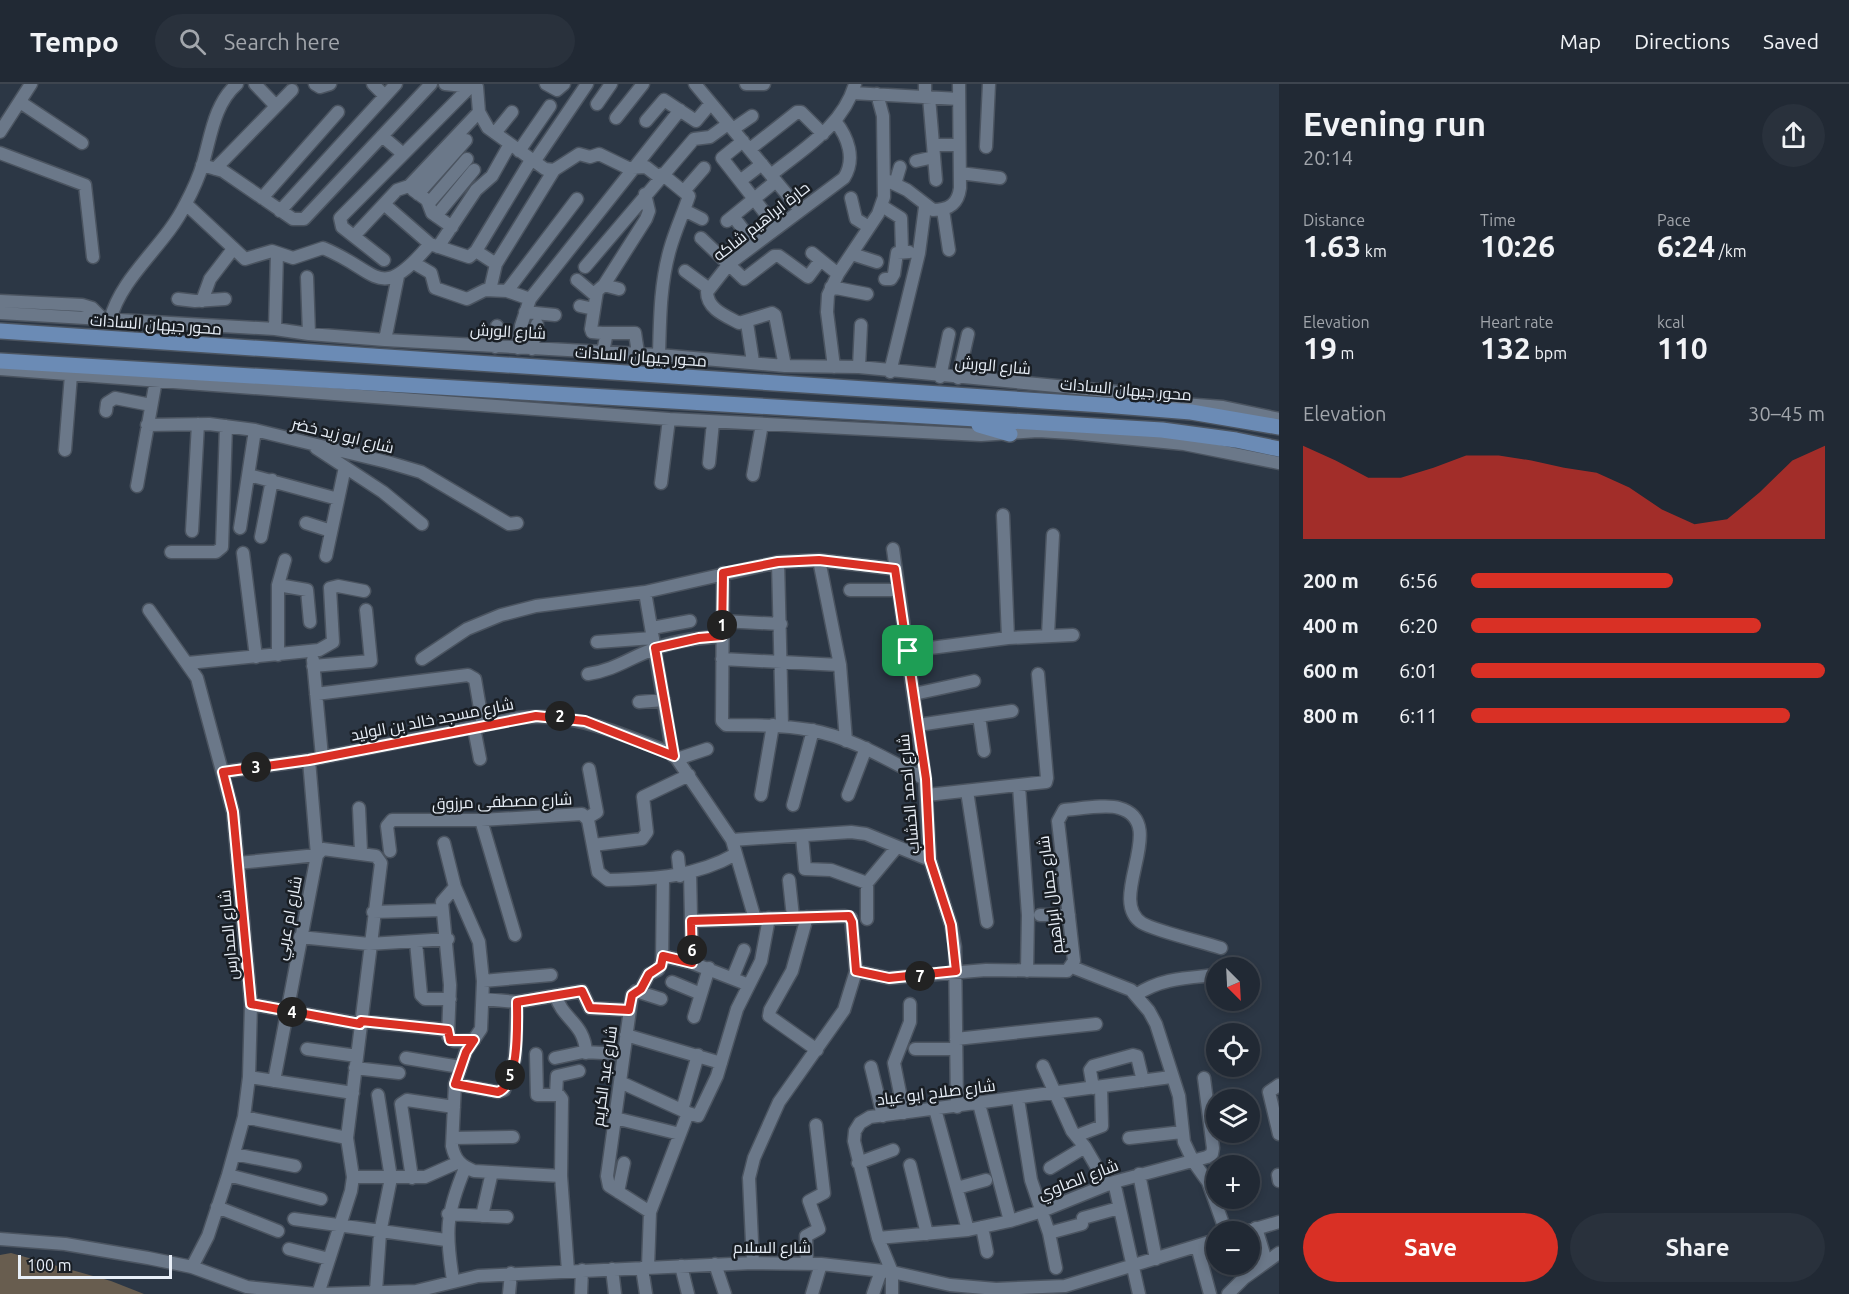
<!DOCTYPE html>
<html lang="en">
<head>
<meta charset="utf-8">
<style>
  body { margin:0; font-family:Ubuntu,Cairo,sans-serif; background:#29313c; color:#f1f3f6; height:100vh; display:flex; flex-direction:column; font-size:22px; white-space:nowrap }
  * { box-sizing:border-box; margin:0 }
  p { font-size:20px; color:#a2a6ac }
  .icon { flex:none; width:33px; height:33px; fill:none; stroke:currentColor; stroke-width:2; stroke-linecap:round; stroke-linejoin:round }
  .map { position:relative; flex:1; overflow:hidden }
  .panel { display:flex; flex-direction:column; background:#212934; width:570px }
  .panel>* { flex:none }
  .needle { width:39px; rotate:156deg }
  .buttons { position:absolute; left:1206px; top:873px; display:grid; gap:12px }
  .buttons a { display:grid; place-items:center; width:54px; height:54px; border-radius:50%; background:#212934; box-shadow:0 3px 9px #0003,0 0 0 2px #3e454f; font-size:30px }
  .scale { position:absolute; left:18px; bottom:15px; width:154px; box-sizing:border-box; padding-left:6px; border:3px solid #e8eff8; border-top:0; font-size:16px; line-height:21px; white-space:nowrap; color:#e8eff8; -webkit-text-stroke:4px #191e24; paint-order:stroke }
  .pin { position:absolute; display:grid; place-items:center; width:51px; height:51px; color:#fff; margin:-26px; border-radius:12px; box-shadow:0 3px 9px #0006 }
  .km { position:absolute; width:30px; height:30px; margin:-15px; border-radius:50%; background:#222; color:#fff; font-size:16px; line-height:30px; text-align:center }
  .round { display:grid; place-items:center; flex:none; width:63px; height:63px; border-radius:32px; background:#29313c }
  .headline { display:flex; align-items:center; justify-content:space-between; height:102px; padding:0 24px }
  h1 { font-size:33px; font-weight:700; line-height:45px }
  .metrics { display:grid; grid-template-columns:repeat(3,1fr); gap:9px; height:102px; padding:6px 24px }
  .metrics div { display:grid; align-content:center }
  .metrics b { font-size:30px; font-weight:700 }
  .metrics small { font-size:16px; font-weight:400 }
  .metrics p { font-size:16px }
  .chart { height:168px; padding:12px 24px }
  .chart p { display:flex; justify-content:space-between }
  .chart svg { width:100%; height:108px; margin-top:6px; fill:#d93025; opacity:.7 }
  .button { display:flex; gap:12px; margin-top:auto; padding:12px 24px }
  .button a { flex:1; height:69px; border-radius:36px; background:#d93025; color:#fff; font-size:24px; font-weight:700; line-height:69px; text-align:center }
  .button a+a { background:#29313c; color:#f1f3f6 }
  ul { padding:0 24px; list-style:none; font-size:20px }
  li { display:grid; grid-template-columns:96px 72px 1fr; align-items:center; height:45px }
  li i { height:15px; border-radius:8px; background:#d93025 }
  header { display:flex; align-items:center; gap:36px; box-sizing:border-box; height:84px; padding:0 30px; background:#212934; border-bottom:2px solid #3e454f }
  header strong { font-size:28px }
  nav { display:flex; gap:33px; margin-inline-start:auto; font-size:21px }
  .search { width:420px; height:54px; background:#29313c; display:flex; align-items:center; gap:15px; box-sizing:border-box; padding:0 21px; border-radius:33px; color:#a2a6ac; font-size:22px }
  main { display:flex; flex:1; min-height:0 }
  .map>svg:first-child { display:block }
  .green { fill:#685d4f }
  .lines { fill:none; stroke-linecap:round; stroke-linejoin:round }
  .minor-casing { stroke:#4b5460; stroke-width:15 }
  .major-casing { stroke:#4b5460; stroke-width:18 }
  .minor { stroke:#6b7889; stroke-width:12 }
  .major { stroke:#6b8bb5; stroke-width:15 }
  .route-casing { stroke:#fff; stroke-width:12 }
  .route { stroke:#d93025; stroke-width:8 }
  .labels { text-anchor:middle; stroke-width:5; stroke-linejoin:round; paint-order:stroke }
  .street-label { font-size:16px; fill:#e8eff8; stroke:#191e24 }
</style>
</head>
<body>
<header>
<strong>Tempo</strong>
<div class="search"><svg class="icon" aria-label="search" viewBox="0 0 24 24"><circle cx="10" cy="10" r="6"/><path d="M15 15l6 6"/></svg>Search here</div>
<nav><a>Map</a><a>Directions</a><a>Saved</a></nav>
</header>
<main>
<div class="map">
<svg width="1279" height="1210" viewBox="0 0 1279 1210">
  <rect width="100%" height="100%" fill="#2c3745"/>
  <path class="green" d="M11,1169L111,1197L144,1210H0V1171Z"/>
  <g class="lines">
    <defs>
      <path id="minor" d="M255,0L276,22
        M315,0L320,3L330,0
        M373,0L385,12
        M445,0L473,3
        M546,0L557,6L564,0
        M695,0L800,126
        M746,0H764
        M925,0V13
        M477,3L479,28L488,44L545,85L554,86L579,70L590,73L599,70L628,84L646,83L659,93
        M852,9L959,15
        M929,13L936,96
        M20,18L82,59
        M597,20L611,0
        M616,34L643,0
        M646,37L664,16L696,37L711,19
        M733,45L752,32
        M0,48L31,0
        M495,49L512,28
        M382,52L402,69
        M743,57L722,74L776,143
        M933,61H959
        M986,63L989,0
        M750,65L797,28H801L823,50
        M519,67L550,22
        M0,69L85,101L93,173
        M916,77L934,73
        M534,78L587,0
        M202,81L223,87L293,135H304L431,0
        M215,85L292,6
        M960,89L1000,94
        M771,91C803,65 843,42 855,0
        M884,95L907,106L933,126C949,126 958,120 960,104L959,0
        M740,97L762,80
        M895,100L900,83
        M413,106L427,116L432,129L452,143
        M684,107L704,84
        M418,110L466,56
        M262,114L338,28
        M851,114L856,135L869,143
        M429,119L467,75
        M186,120L245,175L272,167L293,174L323,164C380,187 378,221 430,160
        M384,120L430,160L469,173L476,167L531,76
        M882,122L901,134L902,167
        M684,126L702,135
        M943,126L949,166
        M280,127L396,0
        M436,132L474,86
        M733,132L754,160
        M727,137L776,97
        M354,152L397,106L409,102L479,28
        M701,154L744,195L774,172H779L808,193L820,177
        M438,163L476,106L492,92L510,60
        M476,167L496,180L490,206
        M812,169L838,190
        M852,170L877,178
        M384,176L342,143L340,134L470,3
        M414,179L431,189L435,204L467,215L485,206L507,207L530,215
        M496,180L554,86
        M585,183L694,55L710,53L728,40
        M685,187L708,204
        M307,193L309,250
        M885,195H891L894,190L897,169L909,168
        M577,196L596,212
        M604,201L646,135L649,127L645,110
        M831,203L867,210
        M507,207L577,115
        M178,215L195,217L225,215
        M0,217L82,221L92,224L103,235
        M202,217L210,195L233,165
        M580,222L594,225
        M525,228L555,231
        M0,229L275,245L309,250L385,256L659,271L785,282L859,283L1129,309L1162,318
        M110,236C122,191 165,162 185,121C192,108 199,93 203,79C211,52 214,20 237,0
        M747,239L753,278
        M275,245L277,169
        M602,249H635L638,269
        M385,256L398,192
        M495,263L497,242
        M518,264L521,242L530,215L680,26
        M532,265L537,240
        M603,268L606,253L602,249L592,248L591,245L597,207L604,201L619,205
        M659,271C660,235 660,200 670,165C675,147 683,130 689,112L662,90
        M785,282L775,231L772,229L739,239C726,232 707,225 707,208L729,180L844,94C856,75 848,53 835,37
        M834,283L827,228L828,211L838,190L878,130L884,113L883,32L877,10
        M859,283L861,241
        M0,285L669,335L981,351L1038,347L1072,349L1184,360L1279,379
        M890,288L919,169L925,123
        M940,293L949,250
        M958,294L968,250
        M1156,318L1223,323L1279,335
        M106,327L107,319L115,314L151,321
        M147,341L209,340L255,346L387,378L421,388L509,440L517,439
        M316,364L383,408L422,440
        M65,366L71,291
        M709,379L713,338
        M249,391L338,415
        M753,391L762,340
        M661,399L669,335
        M137,402L156,296
        M1003,431L1008,554
        M306,439L331,447
        M240,444L255,346
        M192,447L198,340
        M261,453L272,396
        M893,465L925,695L930,776L951,841L955,863L957,1023
        M171,468H216L222,463L226,342
        M243,469L256,573
        M326,472L345,383
        M819,476L840,581L846,657
        M778,478L782,642
        M723,489L722,637L726,641C755,641 782,641 810,646C851,653 888,676 925,695
        M278,501L307,506L310,538
        M850,506H897
        M645,508L673,672
        M149,526L197,594L233,728L251,920L249,993L244,1033L228,1091L208,1152L192,1183
        M722,537L781,540
        M652,544L690,537
        M1048,551L1053,451
        M597,558L653,554
        M907,567L1008,554L1073,551
        M278,571V501L285,476
        M422,575L467,545L501,531L536,522L645,508L778,478L819,476L895,485
        M722,575L840,581
        M313,576L322,673
        M188,579L319,566L333,558L330,504L338,502L364,507
        M313,582L371,577L366,526
        M588,590C616,586 632,572 657,564C678,556 700,554 722,552
        M316,610L468,591L475,595L483,642
        M914,610L974,597
        M639,618L664,616
        M979,632L984,667
        M918,641L1012,627
        M474,644L480,675
        M677,675L707,665
        M223,688L309,676L519,634C574,627 620,650 671,669L677,675L732,756L755,835
        M1019,702L1028,831L1027,887
        M967,707L987,838
        M761,711L773,641
        M848,711L866,664
        M927,711L1046,698L1047,694L1038,590
        M793,721L813,646
        M359,724L361,768
        M587,734L597,728L589,685
        M481,736L515,851
        M802,752L805,785L831,786L867,799
        M732,756L851,748L866,750L930,776
        M444,759L455,803L479,858L483,897L481,945L466,967L455,1000L452,1062C455,1076 461,1082 474,1087L561,1092
        M593,761L642,755L647,748L643,713L689,691
        M390,767L387,742L392,736H481L582,730L588,736L598,788L608,796C654,795 695,793 736,770
        M678,773L680,792
        M238,779L317,771L323,765L376,772L381,779L347,1054L353,1093L351,1107L318,1210
        M690,789L692,879
        M789,796L793,833
        M455,803L442,818L450,901L448,952L454,957L474,956
        M373,828L442,826
        M1040,831H1069
        M807,833L792,887L770,926L769,932L817,966
        M867,835V799L897,763
        M691,837L845,832L851,834L856,887L844,926L779,1018L754,1074L749,1094L753,1179
        M300,853L369,860L448,855
        M416,858L421,911L425,915H450
        M663,872L692,879L749,901
        M1072,883L1131,906L1149,927L1156,940L1179,1012L1184,1058L1193,1077L1208,1098L1226,1148
        M856,887L889,894L986,886L1067,887L1074,877L1058,737L1064,726C1078,725 1106,720 1119,724C1171,738 1105,816 1142,839C1155,847 1203,858 1221,864
        M733,893L744,866
        M483,897L551,891
        M672,898L701,910
        M636,907L661,915
        M1136,911C1161,894 1187,894 1216,891
        M556,912C562,935 585,939 586,969
        M483,915L517,918L582,907L590,924L629,926
        M251,920L360,940
        M694,933L709,884
        M361,937L448,946
        M626,951L721,979
        M956,955L1096,940
        M307,965L357,972
        M915,965H956
        M536,970L537,1011H559L562,1015L561,1092L568,1187
        M406,974L460,983
        M555,974L583,968L623,970
        M1043,982L1072,1047L1085,1063L1107,1101
        M871,983L883,1032
        M355,984L399,989
        M249,993L353,1009
        M274,997L317,771L309,676
        M620,998L688,1029
        M455,1000L498,1008L504,1006L515,974L517,918
        M1279,1001L1269,1008L1279,1050
        M1093,1004L1090,986L1093,982L1133,971L1137,972L1143,997
        M556,1011L557,992L579,987
        M1018,1015L1031,1096L1049,1149L1056,1184
        M979,1020L1010,1137
        M935,1025L968,1146
        M682,1026L698,971
        M904,1029L894,979L910,938V920
        M244,1033L347,1054
        M615,1034L680,1050
        M1076,1052L1102,1042L1101,1003
        M453,1054L513,1053
        M1129,1054L1182,1048
        M234,1070L295,1082
        M858,1079L893,1066
        M910,1081L927,1150
        M1050,1084L1085,1063
        M1139,1090L1156,1175
        M228,1091L321,1115
        M1278,1091L1279,1097
        M353,1093H425L459,1078
        M412,1094L401,1020L407,1016L454,1023
        M1114,1098L1139,1210
        M957,1104L986,1096
        M618,1108L624,1079
        M217,1123L278,1147
        M650,1128L688,1029L698,1032L717,992L737,925L761,877L769,834
        M448,1130L507,1133
        M482,1132L492,1088
        M1083,1134L1119,1124
        M294,1135L446,1156
        M982,1143L987,1168
        M1256,1144L1266,1177
        M1245,1148L1279,1138
        M1049,1149L1082,1140
        M878,1154L968,1146L1010,1137L1042,1127L1114,1098L1207,1073L1212,1070L1213,1064L1204,994
        M0,1155L65,1160L148,1174L192,1183L247,1203L316,1210
        M1197,1162L1210,1210
        M289,1165L329,1175
        M715,1180L725,1210
        M807,1180L806,1152L819,1145L809,1117L824,1109L816,1041
        M681,1182L688,1210
        M648,1183L650,1128L609,1102L607,1092L632,911L641,905L649,890L658,886L662,878L663,794
        M642,1184L646,1210
        M612,1185L615,1210
        M453,1196C445,1147 446,1130 465,1084
        M376,1207L380,1149L391,1094L378,1011
        M321,1210L416,1207L478,1192L753,1179L821,1180L892,1188L950,1201L996,1205L1065,1202L1216,1156
        M509,1210L511,1189
        M581,1210L582,1186
        M812,1210L821,1180
        M873,1210L881,1187
        M892,1210V1188L878,1154L854,1057L855,1047L860,1039L870,1033L1171,993
        M1228,1210L1244,1194L1279,1169"/>
      <path id="major" d="M0,247L1103,321L1191,328L1279,343
        M0,277L1162,346L1236,356L1279,365
        M979,341L1010,350"/>
    </defs>
    <use href="#minor" class="minor-casing"/>
    <use href="#major" class="major-casing"/>
    <use href="#minor" class="minor"/>
    <use href="#major" class="major"/>
  </g>
  <g class="lines">
    <defs>
      <path id="route" d="M819,476L895,485L926,695L930,776L951,841L956,887L889,894L856,887L852,838L849,832L691,837L692,879L663,872L661,882L649,890L641,905L632,911L629,926L590,924L582,907L517,918C517,938 520,1000 498,1008L455,1000L466,968L474,956H450L448,946L361,937L360,940L251,920L233,728L223,688L309,676L536,632L585,637L674,672L655,564L699,554L722,552L723,489L778,478Z"/>
    </defs>
    <use href="#route" class="route-casing"/>
    <use href="#route" class="route"/>
  </g>
  <g class="labels">
    <g class="street-label">
      <text transform="translate(761 137) rotate(-38)" y="6">حارة ابراهيم شاكه</text>
      <text transform="translate(156 240) rotate(4)" y="6">محور جيهان السادات</text>
      <text transform="translate(508 247) rotate(3)" y="6">شارع الورش</text>
      <text transform="translate(641 272) rotate(4)" y="6">محور جيهان السادات</text>
      <text transform="translate(993 281) rotate(5)" y="6">شارع الورش</text>
      <text transform="translate(1126 305) rotate(5)" y="6">محور جيهان السادات</text>
      <text transform="translate(343 351) rotate(14)" y="6">شارع ابو زيد خضر</text>
      <text transform="translate(432 635) rotate(-11)" y="6">شارع مسجد خالد بن الوليد</text>
      <text transform="translate(908 710) rotate(-95)" y="6">شارع احمد الخشاب</text>
      <text transform="translate(502 717) rotate(-2)" y="6">شارع مصطفى مرزوق</text>
      <text transform="translate(1050 811) rotate(-97)" y="6">شارع جمال ابراهيم</text>
      <text transform="translate(288 834) rotate(-79)" y="6">شارع ام عربي</text>
      <text transform="translate(228 851) rotate(-95)" y="6">شارع المدارس</text>
      <text transform="translate(604 992) rotate(-82)" y="6">شارع عبد الكريم</text>
      <text transform="translate(936 1008) rotate(-7)" y="6">شارع صلاح ابو عياد</text>
      <text transform="translate(1078 1095) rotate(-21)" y="6">شارع الصاوي</text>
      <text x="772" y="1169">شارع السلام</text>
    </g>
  </g>
</svg>
<div class="buttons">
<a><svg class="needle" viewBox="-14 -14 28 28"><path d="M0-13l5 13h-10z" fill="#e53935"/><path d="M0 13l5-13h-10z" fill="#a2a6ac"/></svg></a>
<a><svg class="icon" aria-label="locate" viewBox="0 0 24 24"><circle cx="12" cy="12" r="6"/><path d="M12 2v4M12 18v4M2 12h4M18 12h4"/></svg></a>
<a><svg class="icon" aria-label="layers" viewBox="0 0 24 24"><path d="M12 4l9 5-9 5-9-5zM3 14l9 5 9-5"/></svg></a>
<a>+</a>
<a>−</a>
</div>
<div class="scale">100 m</div>
<div class="pin" style="left:908px;top:567px;background:#1e9e55"><svg class="icon" aria-label="arrive" viewBox="0 0 24 24"><path d="M6 21V4h12l-3 4 3 4H6"/></svg></div>
<b class="km" style="left:722px;top:541px">1</b>
<b class="km" style="left:560px;top:632px">2</b>
<b class="km" style="left:256px;top:683px">3</b>
<b class="km" style="left:292px;top:928px">4</b>
<b class="km" style="left:510px;top:991px">5</b>
<b class="km" style="left:692px;top:866px">6</b>
<b class="km" style="left:920px;top:892px">7</b>
</div>
<section class="panel">
<div class="headline"><div><h1>Evening run</h1><p>20:14</p></div><a class="round"><svg class="icon" aria-label="share" viewBox="0 0 24 24"><path d="M12 15V3M7 8l5-5 5 5M5 13v7h14v-7"/></svg></a></div>
<div class="metrics">
<div><p>Distance</p><b>1.63<small> km</small></b></div>
<div><p>Time</p><b>10:26</b></div>
<div><p>Pace</p><b>6:24<small> /km</small></b></div>
</div>
<div class="metrics">
<div><p>Elevation</p><b>19<small> m</small></b></div>
<div><p>Heart rate</p><b>132<small> bpm</small></b></div>
<div><p>kcal</p><b>110</b></div>
</div>
<div class="chart"><p><span>Elevation</span>30–45 m</p>
<svg viewBox="0 0 160 44" preserveAspectRatio="none"><path d="M0 44V6L10 12L20 19L30 19L40 15L50 10L60 10L70 12L80 15L90 17L100 23L110 32L120 38L130 36L140 25L150 12L160 6V44z"/></svg>
</div>
<ul>
<li><b>200 m</b>6:56<i style="width:57%"></i></li>
<li><b>400 m</b>6:20<i style="width:82%"></i></li>
<li><b>600 m</b>6:01<i style="width:100%"></i></li>
<li><b>800 m</b>6:11<i style="width:90%"></i></li>
</ul>
<div class="button"><a>Save</a><a>Share</a></div>
</section>
</main>
</body>
</html>
